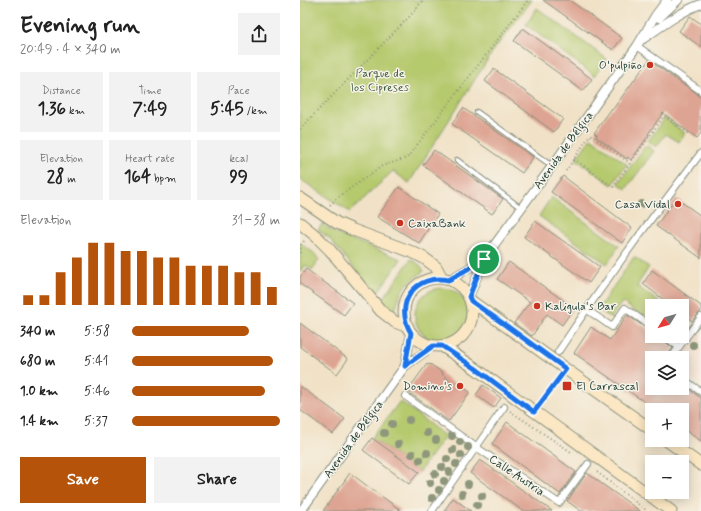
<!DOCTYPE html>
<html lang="en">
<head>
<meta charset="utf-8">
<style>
  body { margin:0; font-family:Mynerve,sans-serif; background:#f2f2f2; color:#222; height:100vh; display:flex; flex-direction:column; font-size:15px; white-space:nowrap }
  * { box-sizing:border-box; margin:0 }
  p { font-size:13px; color:#767676 }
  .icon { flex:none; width:22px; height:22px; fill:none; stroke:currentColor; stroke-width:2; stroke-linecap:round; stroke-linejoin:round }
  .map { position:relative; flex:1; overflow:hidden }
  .sheet { display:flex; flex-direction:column; background:#fff; width:300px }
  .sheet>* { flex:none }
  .needle { width:26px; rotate:233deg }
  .buttons { position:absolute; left:345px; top:299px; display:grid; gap:8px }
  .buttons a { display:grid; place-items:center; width:44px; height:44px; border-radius:0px; background:#fff; box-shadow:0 2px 10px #0003; font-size:20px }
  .pin { position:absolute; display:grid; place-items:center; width:34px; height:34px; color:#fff; margin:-17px; border:2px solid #fff; border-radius:50%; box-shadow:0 1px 4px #0007 }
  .round { display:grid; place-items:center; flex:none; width:42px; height:42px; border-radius:0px; background:#f2f2f2 }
  .headline { display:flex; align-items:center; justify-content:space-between; height:68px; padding:0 20px }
  h1 { font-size:22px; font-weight:800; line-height:30px }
  .metrics { display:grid; grid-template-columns:repeat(3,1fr); gap:6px; height:68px; padding:4px 20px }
  .metrics div { display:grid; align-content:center; border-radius:0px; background:#f2f2f2; text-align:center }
  .metrics b { font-size:17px; font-weight:800 }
  .metrics small { font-size:11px; font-weight:400 }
  .metrics p { font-size:11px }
  .chart { height:112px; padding:8px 20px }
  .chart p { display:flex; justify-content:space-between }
  .chart svg { width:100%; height:72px; margin-top:4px; stroke:#b45309; stroke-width:6 }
  .button { display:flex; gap:8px; margin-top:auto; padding:8px 20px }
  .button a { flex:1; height:46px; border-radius:0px; background:#b45309; color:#fff; font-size:16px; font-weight:800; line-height:46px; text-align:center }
  .button a+a { background:#f2f2f2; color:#222 }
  ul { padding:0 20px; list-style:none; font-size:13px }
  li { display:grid; grid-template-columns:64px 48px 1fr; align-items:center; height:30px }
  li i { height:10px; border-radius:5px; background:#b45309 }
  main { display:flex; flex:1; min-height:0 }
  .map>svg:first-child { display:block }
  .built { fill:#f2d4be }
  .green { fill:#b5c96d; stroke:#6a8350 }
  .building { fill:#dea493 }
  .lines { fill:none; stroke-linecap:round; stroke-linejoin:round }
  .service-casing { stroke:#88907e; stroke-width:6 }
  .pedestrian-casing { stroke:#88907e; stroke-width:8 }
  .minor-casing { stroke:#88907e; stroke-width:10 }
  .secondary-casing { stroke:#88907e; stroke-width:13 }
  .path { stroke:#88907e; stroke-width:2; stroke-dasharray:1 3; stroke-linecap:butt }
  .service { stroke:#fff; stroke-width:4 }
  .pedestrian { stroke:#fff; stroke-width:6 }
  .minor { stroke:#fff; stroke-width:8 }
  .secondary { stroke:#fbe7c3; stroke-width:11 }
  .tree { fill:#8e977c }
  .route-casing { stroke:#fff; stroke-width:8 }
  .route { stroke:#1a73e8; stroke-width:5 }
  .poi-dot { fill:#c8321e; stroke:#f7f3e8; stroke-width:1.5 }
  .labels { text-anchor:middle; stroke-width:3; stroke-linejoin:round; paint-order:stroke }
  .poi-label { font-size:12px; fill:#1f3d34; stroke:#f7f3e8; text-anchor:end }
  .park-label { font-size:12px; fill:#3d593f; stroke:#f7f3e8 }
  .street-label { font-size:12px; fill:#1f3d34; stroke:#f7f3e8 }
</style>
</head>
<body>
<main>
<section class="sheet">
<div class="headline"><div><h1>Evening run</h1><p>20:49 · 4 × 340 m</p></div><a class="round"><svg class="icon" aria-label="share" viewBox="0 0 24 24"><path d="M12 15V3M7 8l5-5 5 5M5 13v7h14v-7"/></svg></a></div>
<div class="metrics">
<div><p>Distance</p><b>1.36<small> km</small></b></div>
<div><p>Time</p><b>7:49</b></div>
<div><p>Pace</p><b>5:45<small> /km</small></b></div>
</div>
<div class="metrics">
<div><p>Elevation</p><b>28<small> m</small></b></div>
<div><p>Heart rate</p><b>164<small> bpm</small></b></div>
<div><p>kcal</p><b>99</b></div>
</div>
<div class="chart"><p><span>Elevation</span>31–38 m</p>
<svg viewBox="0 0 160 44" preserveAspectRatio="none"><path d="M5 44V38M15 44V38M25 44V24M35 44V15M45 44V6M55 44V6M65 44V11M75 44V11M85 44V15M95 44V15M105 44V20M115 44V20M125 44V20M135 44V24M145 44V24M155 44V33"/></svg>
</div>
<ul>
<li><b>340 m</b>5:58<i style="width:79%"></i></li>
<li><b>680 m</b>5:41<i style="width:95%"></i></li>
<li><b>1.0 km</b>5:46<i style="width:90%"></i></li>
<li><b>1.4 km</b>5:37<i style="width:100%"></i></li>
</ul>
<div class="button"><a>Save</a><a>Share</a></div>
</section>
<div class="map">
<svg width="401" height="511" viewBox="0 0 401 511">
  <rect width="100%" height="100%" fill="#f7f3e8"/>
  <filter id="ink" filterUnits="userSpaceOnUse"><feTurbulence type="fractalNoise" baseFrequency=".025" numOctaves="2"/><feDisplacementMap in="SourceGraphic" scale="8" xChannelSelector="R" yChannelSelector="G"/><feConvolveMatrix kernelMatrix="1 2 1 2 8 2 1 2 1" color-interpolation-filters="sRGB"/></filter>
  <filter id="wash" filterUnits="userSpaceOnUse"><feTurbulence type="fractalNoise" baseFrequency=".012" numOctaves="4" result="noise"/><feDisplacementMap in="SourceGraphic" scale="16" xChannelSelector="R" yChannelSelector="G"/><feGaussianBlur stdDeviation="0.9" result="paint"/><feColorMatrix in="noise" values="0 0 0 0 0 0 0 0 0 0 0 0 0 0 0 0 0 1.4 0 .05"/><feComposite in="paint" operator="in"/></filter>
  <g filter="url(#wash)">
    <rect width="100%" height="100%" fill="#f1e2c7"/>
    <path class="built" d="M401,322V385L382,372V358H376Z"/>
    <path class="green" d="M0,0H232L195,48L109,183L93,171L50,212L0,179Z
      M237,8L307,59L295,76L226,25Z
      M365,118L385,133L379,142L366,134L356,147L348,141Z
      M291,138L327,164L312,185L276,159Z
      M346,145L354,151L326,189L318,183Z
      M251,197L319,246L307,264L239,216Z
      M22,224L37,234L101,259L76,295L29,238L18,230Z
      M0,243L14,253L19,260L12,270L5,265L0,272Z
      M334,257L349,267L337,286L364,306H352V323L322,302L311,318L298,309Z
      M111,259L120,265L124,271C119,275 114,278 110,282C102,288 98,298 96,308L90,311L80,303Z
      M115 315a27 27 0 1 1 54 0a27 27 0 1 1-54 0Z
      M100,401L145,436L119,472L72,438Z"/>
    <g id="blocks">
      <path class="building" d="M243,0H269L322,38L313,50Z
        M390,16L401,24V47L379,31Z
        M223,28L292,79L283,91L214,41Z
        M349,60L385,86V85L398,94L397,95L401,98V133L397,138L363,113L348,134L349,135L331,160L328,157L327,159L296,137L297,135L294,133L312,108L313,109Z
        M194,69L263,119L254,132L185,81Z
        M163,108L233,157L222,173L152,124Z
        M134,150L203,199L192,214L123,165Z
        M263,176L332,228L322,243L251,192Z
        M99,187L138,214L119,243L77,217Z
        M376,198L401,216V258L356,226Z
        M235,221L300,267L289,283L224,237Z
        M209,262L274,308L262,325L247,314L232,336L214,323L230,302L197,279Z
        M6,269L53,303L44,315L0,284V277Z
        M352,270L401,306V311L392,321L382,313V306H372L343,284Z
        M327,315L352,332V336H358L373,348L367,355V358H352V388H387L401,398V441L382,428V410H356L274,353L291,327L310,340Z
        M0,323L48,359L37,374L0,347Z
        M127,364L129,365L130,364L143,373L142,374L154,384L156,382L170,392L149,421L147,420L107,391Z
        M183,385L201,398L194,408L176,395Z
        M0,386L45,419L33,434L0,410Z
        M207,422L276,472L260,494L192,444Z
        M72,438L119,472L109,484L63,450Z
        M180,460L186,464L252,511H223L170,473Z
        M50,473L70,488L102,511H23Z
        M287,473L302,484L340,511H281L267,501Z
        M153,498L171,511H144Z"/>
    </g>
  </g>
  <g filter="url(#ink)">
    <use href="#blocks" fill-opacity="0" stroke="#88907e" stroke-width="1"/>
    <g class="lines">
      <defs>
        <path id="service" d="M177,112L252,166
          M157,160L221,208"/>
        <path id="pedestrian" d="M337,46L401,91
          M286,309L312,327L325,308L352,327
          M364,336L379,347
          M258,352C303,284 351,218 401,153
          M371,358L401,317
          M382,378L401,392
          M105,396L176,447L259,503L288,464
          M132,511L204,407"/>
        <path id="minor" d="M359,18L378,0
          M343,39C362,26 380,12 401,4
          M149,280L184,259
          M169,297L184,259L255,162L337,46L355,16L367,0
          M105,366L111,333
          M1,511L105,366L133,346"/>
        <path id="secondary" d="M0,198L37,223L53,230L112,252L124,258L136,267L142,278
          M0,223L16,236L30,250L81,311L95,322L108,327
          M104 312a34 34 0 1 1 68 0a34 34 0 1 1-68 0Z
          M171,301C231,344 291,388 352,430
          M142,346L175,368L371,511
          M366,440L401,465"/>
      </defs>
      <use href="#service" class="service-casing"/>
      <use href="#pedestrian" class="pedestrian-casing"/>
      <use href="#minor" class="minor-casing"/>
      <use href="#secondary" class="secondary-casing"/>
      <path class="path" d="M0,129L110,16L123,0
        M274,159L313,187L364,116L389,134
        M266,171L290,135L330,163
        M30,205L37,198L82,166L107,158L228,0
        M0,253L1,245L5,240
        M240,404L260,377
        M210,411L271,452
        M297,472L347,511"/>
      <use href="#service" class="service"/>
      <use href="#pedestrian" class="pedestrian"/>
      <use href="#minor" class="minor"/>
      <use href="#secondary" class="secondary"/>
    </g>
    <g class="tree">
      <circle cx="341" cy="204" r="4"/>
      <circle cx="393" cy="345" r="4"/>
      <circle cx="109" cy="420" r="4"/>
      <circle cx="92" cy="424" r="4"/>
      <circle cx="84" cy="433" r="4"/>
      <circle cx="127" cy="433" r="4"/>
      <circle cx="152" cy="436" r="4"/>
      <circle cx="136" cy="440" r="4"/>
      <circle cx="160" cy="442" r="4"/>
      <circle cx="98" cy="444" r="4"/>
      <circle cx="168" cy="447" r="4"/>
      <circle cx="153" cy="450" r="4"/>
      <circle cx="127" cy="453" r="4"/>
      <circle cx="112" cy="454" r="4"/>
      <circle cx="161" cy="455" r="4"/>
      <circle cx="147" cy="459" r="4"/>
      <circle cx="120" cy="460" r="4"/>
      <circle cx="156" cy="464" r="4"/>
      <circle cx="142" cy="467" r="4"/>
      <circle cx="149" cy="472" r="4"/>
      <circle cx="135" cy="474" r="4"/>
      <circle cx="144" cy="481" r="4"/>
      <circle cx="130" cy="483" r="4"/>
      <circle cx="168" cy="484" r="4"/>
      <circle cx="139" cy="490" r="4"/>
      <circle cx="162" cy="494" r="4"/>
      <circle cx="182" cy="496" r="4"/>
      <circle cx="132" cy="498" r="4"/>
      <circle cx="177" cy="505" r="4"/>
    </g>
  </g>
  <g class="lines" filter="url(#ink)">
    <defs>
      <path id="route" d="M184,259L169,297L171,301L201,322L266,369L234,412L175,368L142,346H133L105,366L111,333C93,304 115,273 149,280Z"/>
    </defs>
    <use href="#route" class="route-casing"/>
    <use href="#route" class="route"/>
  </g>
  <g class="poi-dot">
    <circle cx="350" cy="65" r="4"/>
    <circle cx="378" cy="204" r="4"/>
    <circle cx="100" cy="223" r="4"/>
    <circle cx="237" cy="306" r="4"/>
    <circle cx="160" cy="386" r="4"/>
    <rect x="262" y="381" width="10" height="10" rx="2"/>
  </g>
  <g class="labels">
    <g class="poi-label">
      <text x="342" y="69">O'pulpiño</text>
      <text x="370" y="208">Casa Vidal</text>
      <text x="108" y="227" text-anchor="start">CaixaBank</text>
      <text x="245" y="310" text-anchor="start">Kaligula's Bar</text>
      <text x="152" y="390">Domino's</text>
      <text x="276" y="390" text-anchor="start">El Carrascal</text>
    </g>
    <g class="park-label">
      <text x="80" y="77">Parque de<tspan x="80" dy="14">los Cipreses</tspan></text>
    </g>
    <g class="street-label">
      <text transform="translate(263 150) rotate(-54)" y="4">Avenida de Bélgica</text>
      <text transform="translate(53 439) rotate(-54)" y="4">Avenida de Bélgica</text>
      <text transform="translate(217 475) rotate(34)" y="4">Calle Austria</text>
    </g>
  </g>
</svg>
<div class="buttons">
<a><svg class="needle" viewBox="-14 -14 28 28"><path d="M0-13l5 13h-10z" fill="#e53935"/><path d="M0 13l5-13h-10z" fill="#767676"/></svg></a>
<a><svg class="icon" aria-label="layers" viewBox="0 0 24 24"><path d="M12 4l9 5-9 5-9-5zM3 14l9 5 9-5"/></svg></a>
<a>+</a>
<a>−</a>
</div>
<div class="pin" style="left:184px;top:259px;background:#1e9e55"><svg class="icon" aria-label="arrive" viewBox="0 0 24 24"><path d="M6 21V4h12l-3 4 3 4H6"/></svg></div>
</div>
</main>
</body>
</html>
